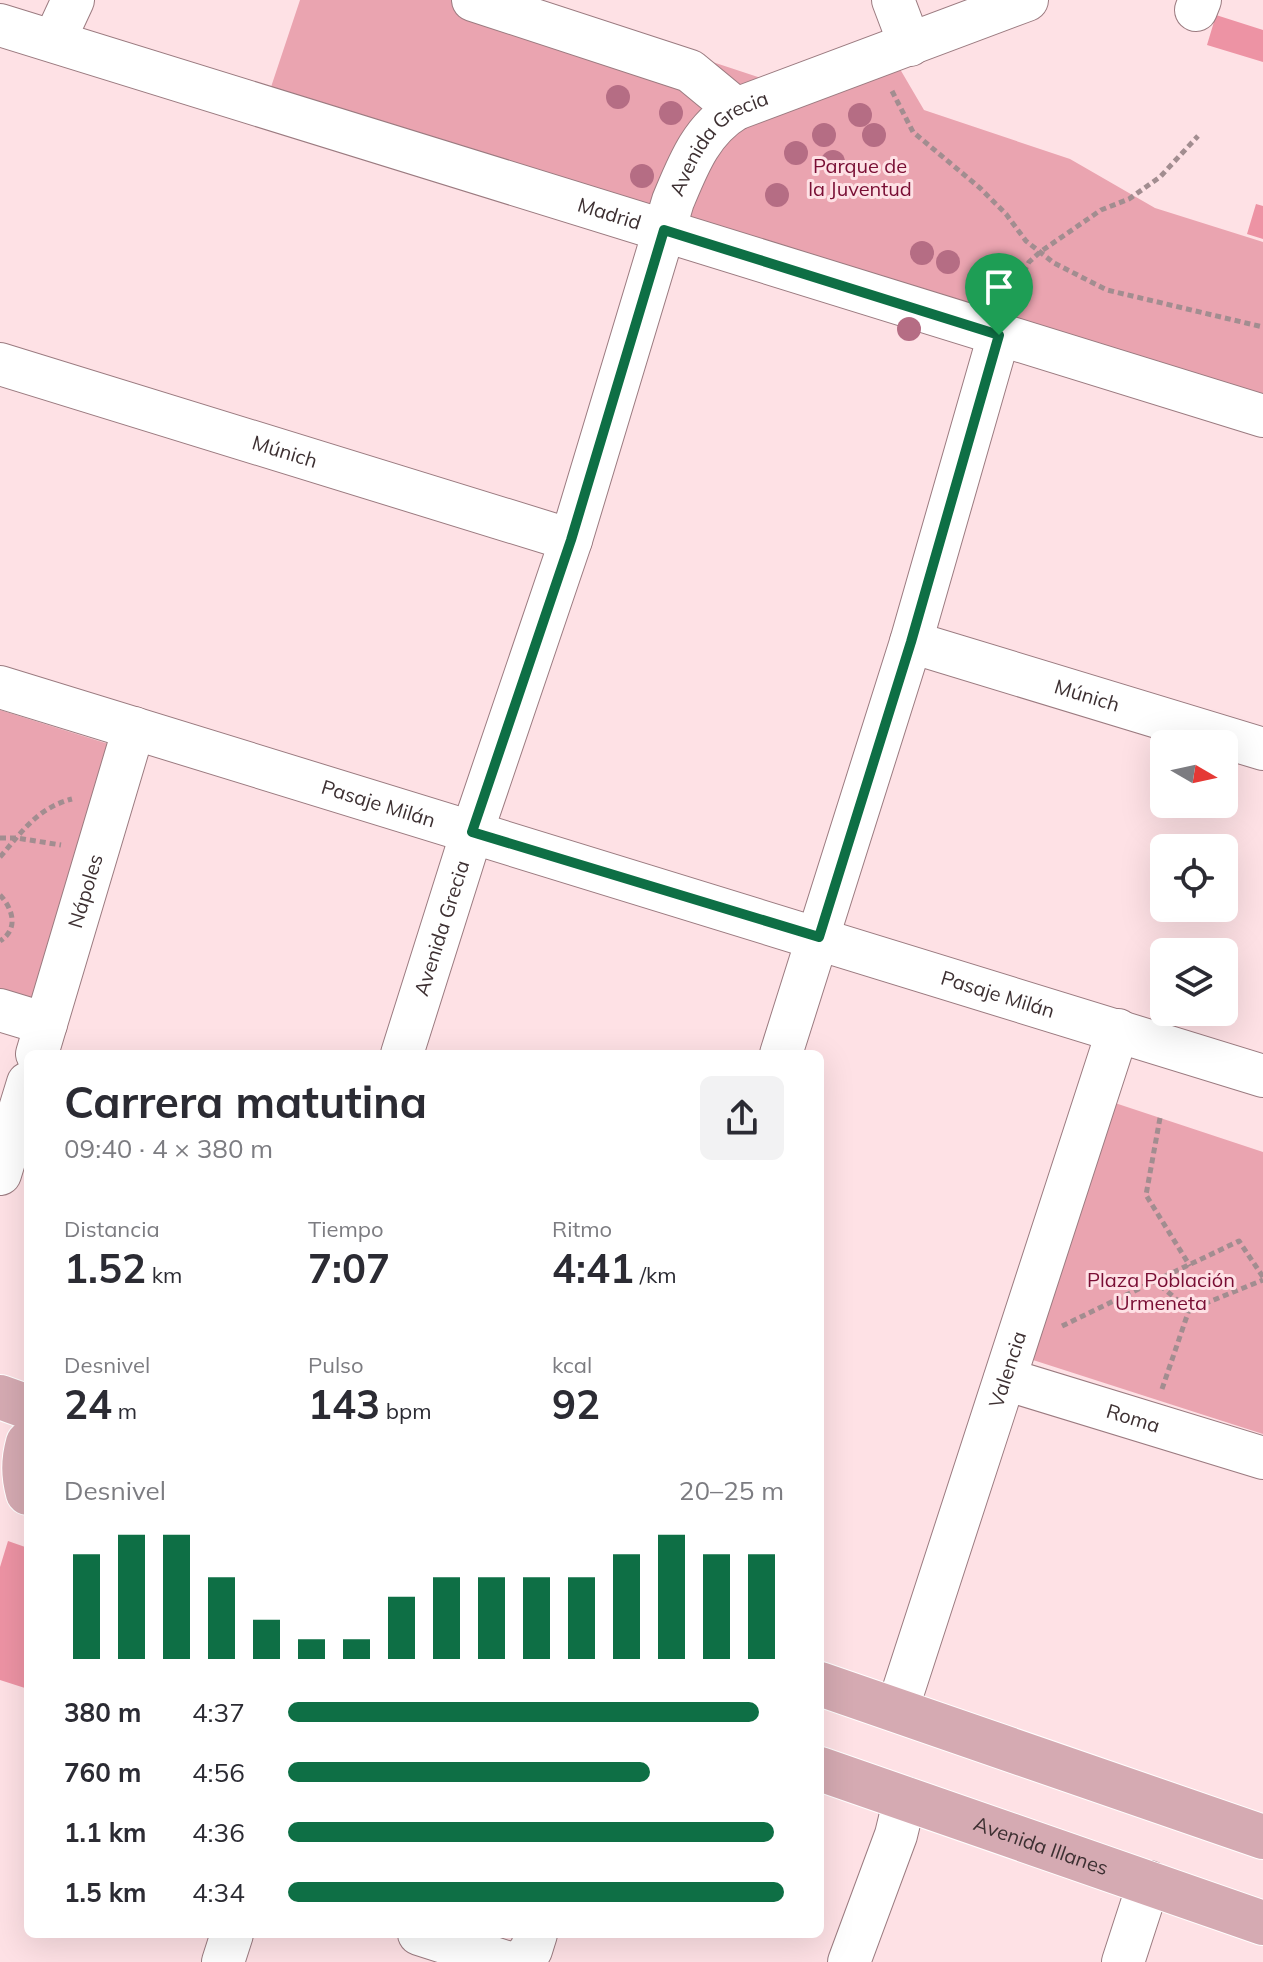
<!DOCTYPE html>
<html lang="es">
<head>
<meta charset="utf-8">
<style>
  body { margin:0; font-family:Mulish,sans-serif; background:#f2f2f3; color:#2b2b33; height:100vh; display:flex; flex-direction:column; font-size:30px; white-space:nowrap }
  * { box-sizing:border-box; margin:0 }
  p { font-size:26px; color:#7c7c81 }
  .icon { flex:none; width:44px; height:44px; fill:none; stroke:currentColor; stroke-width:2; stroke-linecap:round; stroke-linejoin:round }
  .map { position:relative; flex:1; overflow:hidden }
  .side { position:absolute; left:24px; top:1050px; width:800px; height:888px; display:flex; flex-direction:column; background:#fff; border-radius:12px; box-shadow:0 8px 32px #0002 }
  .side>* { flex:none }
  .needle { width:52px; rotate:99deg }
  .buttons { position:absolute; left:1150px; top:730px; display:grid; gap:16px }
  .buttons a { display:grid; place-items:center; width:88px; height:88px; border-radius:12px; background:#fff; box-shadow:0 8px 32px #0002; font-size:40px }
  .pin { position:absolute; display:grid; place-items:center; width:68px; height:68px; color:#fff; margin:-82px -34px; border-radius:50% 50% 50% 0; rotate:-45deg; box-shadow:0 0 8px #0007 }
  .pin .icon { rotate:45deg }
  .round { display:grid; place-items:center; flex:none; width:84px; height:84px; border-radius:12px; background:#f2f2f3 }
  .headline { display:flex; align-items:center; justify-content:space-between; height:136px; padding:0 40px }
  h1 { font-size:44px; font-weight:700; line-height:60px }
  .figures { display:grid; grid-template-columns:repeat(3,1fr); gap:12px; height:136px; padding:8px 40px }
  .figures div { display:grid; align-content:center }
  .figures b { font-size:40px; font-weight:700 }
  .figures small { font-size:22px; font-weight:400 }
  .figures p { font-size:22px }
  .chart { height:224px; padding:16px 40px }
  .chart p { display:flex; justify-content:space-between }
  .chart svg { width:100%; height:144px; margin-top:8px; stroke:#0e6f45; stroke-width:6 }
  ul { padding:0 40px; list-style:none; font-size:26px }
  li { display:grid; grid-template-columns:128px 96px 1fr; align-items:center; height:60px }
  li i { height:20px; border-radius:10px; background:#0e6f45 }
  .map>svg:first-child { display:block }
  .green { fill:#eaa4b0 }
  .building { fill:#ed93a4 }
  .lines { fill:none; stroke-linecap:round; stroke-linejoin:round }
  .minor-casing { stroke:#9b7b80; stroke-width:44 }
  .major-casing { stroke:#fff; stroke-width:46 }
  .path { stroke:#a28d90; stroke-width:5; stroke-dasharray:6 4; stroke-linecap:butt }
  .minor { stroke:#fff; stroke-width:42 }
  .major { stroke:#d5aab2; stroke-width:44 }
  .tree { fill:#b56d84 }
  .route-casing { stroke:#fff; stroke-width:16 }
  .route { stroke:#0e6f45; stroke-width:10 }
  .labels { text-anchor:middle; stroke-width:6; stroke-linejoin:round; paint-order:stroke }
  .street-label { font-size:20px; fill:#3d3032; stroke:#fee1e5 }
  .park-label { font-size:20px; fill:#790e34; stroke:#fee1e5 }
</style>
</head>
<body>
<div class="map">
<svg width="1263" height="1962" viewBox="0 0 1263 1962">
  <rect width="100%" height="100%" fill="#fee1e5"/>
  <path class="green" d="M300,0H525L812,95L897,64L924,110L1070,159L1155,208L1263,242V399L269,93Z
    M0,710L115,746L34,1003L0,992Z
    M1115,1103L1263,1152V1434L1033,1360Z"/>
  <path class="building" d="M1216,15L1263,30V62L1207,45Z
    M1256,204L1263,206V239L1247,234Z
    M8,1541L28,1548V1689L0,1680V1567Z"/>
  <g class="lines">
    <defs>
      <g id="minor">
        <path d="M473,0L690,71L736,109"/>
        <path d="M893,0L910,45"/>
        <path d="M1196,10L1200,0"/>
        <path id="s1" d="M0,25L1263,416"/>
        <path d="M54,41L73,0"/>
        <path id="s2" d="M0,364L571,540"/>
        <path id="s3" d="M911,642L1263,749"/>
        <path id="s4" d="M0,687L1263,1076"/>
        <path d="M0,1010L46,1024"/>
        <path id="s5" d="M37,1054L134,728"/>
        <path id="s6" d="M402,1054L472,832L571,540L673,201C688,165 701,130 736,109L1027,0"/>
        <path d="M781,1054L911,642L999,335"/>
        <path d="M0,1174L28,1083"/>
        <path id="s7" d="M1005,1379L1263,1458"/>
        <path id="s8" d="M897,1710L1118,1030"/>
        <path d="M419,1934L506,1962"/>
        <path d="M223,1962L232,1934"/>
        <path d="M521,1962L531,1950L536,1934"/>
        <path d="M849,1962L896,1835L905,1798"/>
        <path d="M1123,1962L1149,1882"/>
      </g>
      <g id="major">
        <path d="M0,1397L28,1407"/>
        <path d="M28,1493C23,1475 23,1461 28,1443"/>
        <path d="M820,1684L1263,1837"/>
        <path id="s9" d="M820,1769L1263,1923"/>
      </g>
    </defs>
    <use href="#minor" class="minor-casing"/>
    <use href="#major" class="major-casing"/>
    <path class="path" d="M892,91L913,132L980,188L1006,214L1026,241L1054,263L1107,290L1263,327
      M1010,299L1029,262L1040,252L1101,210L1129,199L1160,177L1198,136
      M0,838H17L61,845
      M0,857C22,832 37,808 72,799
      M0,895C13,909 19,929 0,941
      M1160,1118L1146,1195L1190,1266
      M1155,1281L1239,1241L1263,1277
      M1062,1326L1155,1281L1189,1310
      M1162,1389L1189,1310L1263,1280"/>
    <use href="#minor" class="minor"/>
    <use href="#major" class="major"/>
  </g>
  <g class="tree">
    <circle cx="618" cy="97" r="12"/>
    <circle cx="671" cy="113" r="12"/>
    <circle cx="860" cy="115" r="12"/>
    <circle cx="824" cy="135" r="12"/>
    <circle cx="874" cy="135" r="12"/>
    <circle cx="796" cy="153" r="12"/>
    <circle cx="833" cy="162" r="12"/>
    <circle cx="642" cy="176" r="12"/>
    <circle cx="777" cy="195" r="12"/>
    <circle cx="922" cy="253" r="12"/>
    <circle cx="948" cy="262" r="12"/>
    <circle cx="909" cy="329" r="12"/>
  </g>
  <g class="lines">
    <defs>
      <path id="route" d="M664,230L999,335L911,642L819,937L472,832L571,540Z"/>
    </defs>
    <use href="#route" class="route-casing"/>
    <use href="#route" class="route"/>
  </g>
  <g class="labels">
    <g class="street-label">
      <text dy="7" stroke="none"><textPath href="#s6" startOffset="972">Avenida Grecia</textPath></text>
      <text dy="7" stroke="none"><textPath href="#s1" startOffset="638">Madrid</textPath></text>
      <text dy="7" stroke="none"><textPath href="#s2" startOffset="298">Múnich</textPath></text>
      <text dy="7" stroke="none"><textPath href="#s3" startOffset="184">Múnich</textPath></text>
      <text dy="7" stroke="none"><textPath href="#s4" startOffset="396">Pasaje Milán</textPath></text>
      <text dy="7" stroke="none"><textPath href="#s5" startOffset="170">Nápoles</textPath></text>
      <text dy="7" stroke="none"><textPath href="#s6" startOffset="132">Avenida Grecia</textPath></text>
      <text dy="7" stroke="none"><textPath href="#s4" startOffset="1044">Pasaje Milán</textPath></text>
      <text dy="7" stroke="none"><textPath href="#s8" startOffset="358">Valencia</textPath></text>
      <text dy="7" stroke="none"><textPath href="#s7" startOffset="134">Roma</textPath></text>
      <text dy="7" stroke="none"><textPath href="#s9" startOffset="234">Avenida Illanes</textPath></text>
    </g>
    <g class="park-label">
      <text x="860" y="173">Parque de<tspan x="860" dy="23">la Juventud</tspan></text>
      <text x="1161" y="1287">Plaza Población<tspan x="1161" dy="23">Urmeneta</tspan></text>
    </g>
  </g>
</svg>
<div class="buttons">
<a><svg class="needle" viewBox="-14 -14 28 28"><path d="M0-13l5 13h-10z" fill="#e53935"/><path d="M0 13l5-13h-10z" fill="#7c7c81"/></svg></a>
<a><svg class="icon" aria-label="locate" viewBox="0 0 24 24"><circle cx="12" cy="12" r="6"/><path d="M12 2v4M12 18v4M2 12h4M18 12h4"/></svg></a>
<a><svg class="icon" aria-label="layers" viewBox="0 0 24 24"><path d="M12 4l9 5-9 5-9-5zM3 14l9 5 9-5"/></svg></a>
</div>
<div class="pin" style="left:999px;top:335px;background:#1e9e55"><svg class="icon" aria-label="arrive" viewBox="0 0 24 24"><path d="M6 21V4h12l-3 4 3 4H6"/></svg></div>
<section class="side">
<div class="headline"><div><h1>Carrera matutina</h1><p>09:40 · 4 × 380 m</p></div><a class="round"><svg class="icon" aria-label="share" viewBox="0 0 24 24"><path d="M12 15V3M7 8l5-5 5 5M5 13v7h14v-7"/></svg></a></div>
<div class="figures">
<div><p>Distancia</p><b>1.52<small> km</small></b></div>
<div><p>Tiempo</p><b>7:07</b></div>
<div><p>Ritmo</p><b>4:41<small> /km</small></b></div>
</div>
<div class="figures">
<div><p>Desnivel</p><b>24<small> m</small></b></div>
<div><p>Pulso</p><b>143<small> bpm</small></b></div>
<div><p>kcal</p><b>92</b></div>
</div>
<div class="chart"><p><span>Desnivel</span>20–25 m</p>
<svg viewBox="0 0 160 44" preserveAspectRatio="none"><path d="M5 44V12M15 44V6M25 44V6M35 44V19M45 44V32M55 44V38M65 44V38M75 44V25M85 44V19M95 44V19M105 44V19M115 44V19M125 44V12M135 44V6M145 44V12M155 44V12"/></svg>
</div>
<ul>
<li><b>380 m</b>4:37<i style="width:95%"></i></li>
<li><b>760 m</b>4:56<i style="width:73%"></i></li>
<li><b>1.1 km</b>4:36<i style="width:98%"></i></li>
<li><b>1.5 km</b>4:34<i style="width:100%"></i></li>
</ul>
</section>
</div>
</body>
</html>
